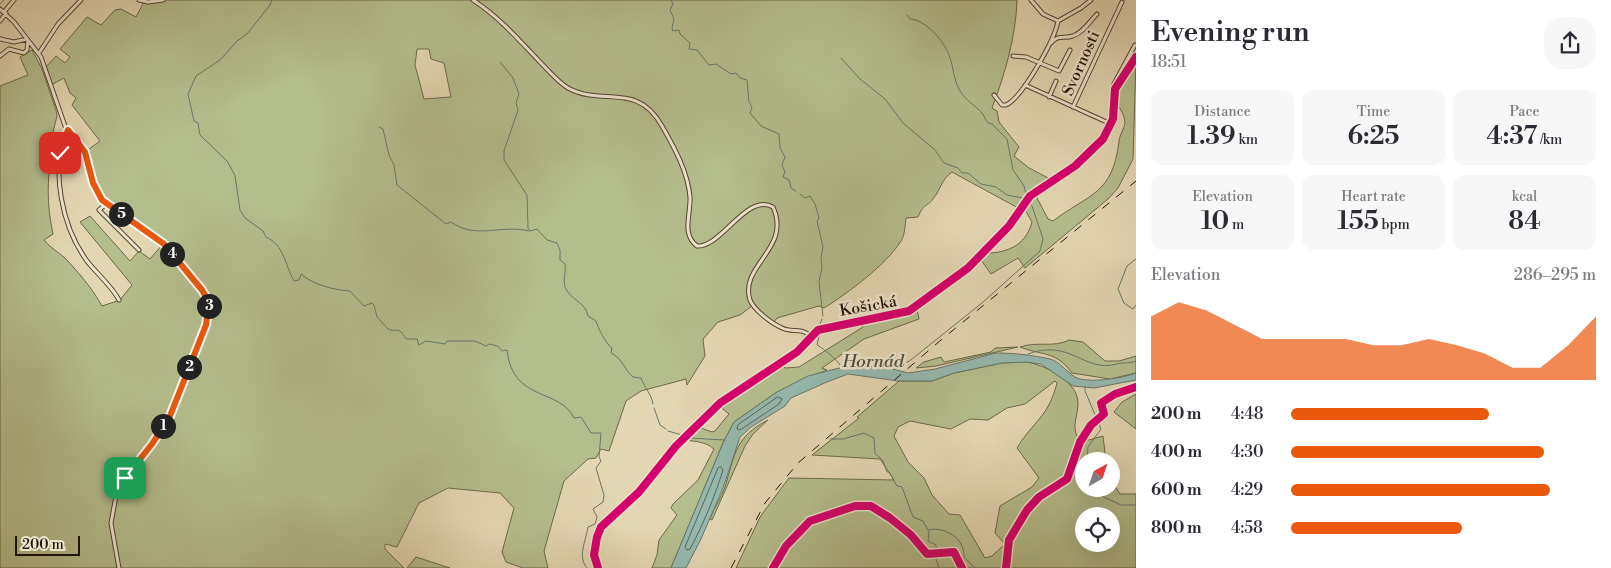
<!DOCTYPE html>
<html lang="en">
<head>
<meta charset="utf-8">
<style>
  body { margin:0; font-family:"Libre Bodoni",serif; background:#f7f7f7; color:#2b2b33; height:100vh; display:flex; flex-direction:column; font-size:19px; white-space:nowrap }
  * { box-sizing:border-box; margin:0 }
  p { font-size:16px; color:#7c7c81 }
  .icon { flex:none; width:28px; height:28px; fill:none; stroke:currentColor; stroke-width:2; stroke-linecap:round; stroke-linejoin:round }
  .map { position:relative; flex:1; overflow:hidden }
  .side { display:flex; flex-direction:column; background:#fff; width:475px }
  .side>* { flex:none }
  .needle { width:32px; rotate:40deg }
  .buttons { position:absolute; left:1075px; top:452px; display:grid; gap:10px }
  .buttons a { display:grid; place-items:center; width:45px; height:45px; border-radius:50%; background:#fff; box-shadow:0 5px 20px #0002; font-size:25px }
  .scale { position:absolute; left:15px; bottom:12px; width:65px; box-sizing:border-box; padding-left:5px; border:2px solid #251308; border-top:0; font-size:14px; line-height:18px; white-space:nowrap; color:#251308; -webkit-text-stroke:4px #ede4cd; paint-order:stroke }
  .pin { position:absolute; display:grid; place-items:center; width:42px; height:42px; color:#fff; margin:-21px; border-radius:10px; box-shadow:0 2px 8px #0006 }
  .km { position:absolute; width:25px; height:25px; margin:-12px; border-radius:50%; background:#222; color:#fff; font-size:14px; line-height:25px; text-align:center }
  .round { display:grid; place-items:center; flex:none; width:52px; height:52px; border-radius:20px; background:#f7f7f7 }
  .headline { display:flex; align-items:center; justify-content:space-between; height:85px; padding:0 15px }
  h1 { font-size:28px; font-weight:600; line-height:38px }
  .figures { display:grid; grid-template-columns:repeat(3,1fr); gap:8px; height:85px; padding:5px 15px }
  .figures div { display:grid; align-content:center; border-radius:12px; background:#f7f7f7; text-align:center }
  .figures b { font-size:25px; font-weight:600 }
  .figures small { font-size:14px; font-weight:400 }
  .figures p { font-size:14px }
  .chart { height:140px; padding:10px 15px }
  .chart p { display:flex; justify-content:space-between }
  .chart svg { width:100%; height:90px; margin-top:5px; fill:#ea580c; opacity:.7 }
  ul { padding:0 15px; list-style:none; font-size:16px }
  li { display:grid; grid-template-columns:80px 60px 1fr; align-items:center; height:38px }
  li i { height:12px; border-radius:6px; background:#ea580c }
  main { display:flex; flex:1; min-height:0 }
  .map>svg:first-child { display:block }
  .green { fill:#b4bd8c; stroke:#6c684a; fill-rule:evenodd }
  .water { fill:#95b9af; stroke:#68776c }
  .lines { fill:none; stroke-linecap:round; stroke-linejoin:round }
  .shore { stroke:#5d665c; stroke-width:1 }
  .stream { stroke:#68776c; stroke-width:1 }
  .minor-casing { stroke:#544432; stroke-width:5 }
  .minor { stroke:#ede4cd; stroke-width:3 }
  .rail { stroke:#251308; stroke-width:1; stroke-dasharray:9 9; stroke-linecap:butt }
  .cycleway-casing { stroke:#ede4cd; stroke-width:11 }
  .cycleway { stroke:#d6006c; stroke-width:8 }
  .route-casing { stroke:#fff; stroke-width:10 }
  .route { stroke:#ea580c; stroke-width:6 }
  .labels { text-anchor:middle; stroke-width:5; stroke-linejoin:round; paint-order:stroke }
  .street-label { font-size:16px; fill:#251308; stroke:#ede4cd }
  .water-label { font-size:18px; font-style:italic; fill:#4c4d42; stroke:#ede4cd }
</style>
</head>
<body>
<main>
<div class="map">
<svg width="1136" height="568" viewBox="0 0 1136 568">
  <rect width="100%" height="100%" fill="#e3d6b2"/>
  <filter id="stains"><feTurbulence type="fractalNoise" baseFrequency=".004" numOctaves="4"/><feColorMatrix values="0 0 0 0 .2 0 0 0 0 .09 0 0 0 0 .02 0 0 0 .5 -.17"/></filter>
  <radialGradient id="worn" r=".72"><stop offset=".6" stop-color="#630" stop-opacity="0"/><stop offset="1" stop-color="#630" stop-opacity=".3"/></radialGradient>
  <path class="green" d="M163,0H1017C1016,36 1005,74 992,108L997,111L999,122L1019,147L1014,156L1029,168L1052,180L1033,192L1028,198L1035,194L1048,219L1053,221C1090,193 1112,195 1119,142C1119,136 1124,129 1125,123C1125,114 1118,106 1114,99L1116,89L1136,60L1133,159L1118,188L1108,199L1025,268L1018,258L991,274L981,260L978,259L982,253C1006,254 1026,246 1032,222L1023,206L1020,209L952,172C941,180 941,189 933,199C926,208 924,203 918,217L906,218C905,225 905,235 901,241C886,265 848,293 824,308L819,306L777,318L774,322L752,306L740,315L718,322L703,339L705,356L687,385L686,379L641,391L626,401L609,451L601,449L596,458L588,459L564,481L544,551L548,568H523L506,562L502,552L514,508L500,493L448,488L419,503L397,547L385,544V549L404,568H0V86L28,75L20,57L32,50L42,69L56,110L57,116L53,132L55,133C48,168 45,198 53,234L44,240C51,248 58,252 65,258C79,273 92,288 102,306L120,300L132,285L80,222L90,216L130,261L139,251L150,259L163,244L106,204L95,187L85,152L100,141L72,105L76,98L70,93L64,78L51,85L45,68L56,56L65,63L70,57L60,49L87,17L101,25L115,10L121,9L136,17L144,2ZM417,49H429L431,59L444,63L451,97L424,99L415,65Z
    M914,308L917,309L919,319L864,339L822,368L827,370L777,392L734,422L723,443L671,568H652L657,555L659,540L677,515L671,508L673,504L698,480L714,449C705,441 693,441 681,440L695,426L712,432L715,431L729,414L718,405L738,389L781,362L785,368L799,367L863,327L860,322Z
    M1069,340L1083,342L1105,361H1119L1136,356V373L1110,379L1072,373C1055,350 1042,356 1020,347C1037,341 1054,348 1069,340Z
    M1018,347L936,366L916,368L924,362L941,357L944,362L991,352L995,348Z
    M1026,362C1045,365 1078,381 1078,403C1078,417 1071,425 1078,438L1089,440L1103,436L1106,461H1084V489H1111V480L1120,494H1136V568H736L760,517L789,478L894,480L880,459L812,455L859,418L857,417L899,381H932L954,373L1002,363ZM1055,381L1057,383C1048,418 1034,420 1017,448L1039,478L1032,487L1000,506L995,533L1005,544L992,556L985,558L960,515L949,514L932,495L924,478L908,462L894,436L898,427L910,421L951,429L970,419L988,420L1007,408L1025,404ZM1084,516H1111V544H1084Z
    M1136,394V429L1114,412L1122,402Z
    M768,420L753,434L745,446L712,520L710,519C714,508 721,498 725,487C735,454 735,437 768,420Z
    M416,557L450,568H407Z"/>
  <path class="water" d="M996,353C1015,353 1031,355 1050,359C1059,361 1067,372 1075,377C1087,384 1124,378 1136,373V380L1094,388L1073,386L1041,364L1026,362L1002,363L954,373L932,381H898L848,374L827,382L791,398L785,406L751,427L740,437L723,488L701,539L686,568H671L723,443L734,422L777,392L808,376L843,367L849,361L857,362L850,363L848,366L863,368L879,365L908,373L935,369Z"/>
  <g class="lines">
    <path class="shore" d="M778,397L782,399L779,404L740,430L737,429L738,425Z
      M721,467L723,470C715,496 703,525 690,549L687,550L685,547L718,468Z"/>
    <path class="stream" d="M272,0L270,5L247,34L237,41L220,60L196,76L188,94L194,121L198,123L200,135L227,161L231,168L235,176L240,210L245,218L263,231L266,237C284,245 285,265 294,281L299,280L301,274C313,285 335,290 350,291L364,306L372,303L374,305L377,317L388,329C397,333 398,325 406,339H417L419,345L426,341L445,344L447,341H475L486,346L489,344L498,346L502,351L507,350C512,402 560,388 574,418L581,417L591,433H601L599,457L601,461L596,468L604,495L603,502L593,509L597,517L595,524L588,527C586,541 577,557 587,568
      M671,0L673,4L670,10L674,19L672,28L673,31L679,30L680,34L690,43L689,49L697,50L709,65L716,64L731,74L736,73L740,78L747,80L749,102L752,107L750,113L761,126L779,134L780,148L785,157L782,165L785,172L783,177L789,180L791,188L796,191
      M0,4L4,0
      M907,15L910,19C926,20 944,41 949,55C954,68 953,79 960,91C966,101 975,105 982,113C984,115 985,120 988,123L992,124L1007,139L1013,170L1024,186L1026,194L1023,198
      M841,58L860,79L885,99L903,123L935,150L944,163L958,168L962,173H968L981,184L996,187L1007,195L1023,198L1032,206L1043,239L1040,251L982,303L912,359C906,364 899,364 893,370
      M500,62L513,78L519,94L516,103L518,110L504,151V160L527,195L528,228L530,231L537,229L547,240L557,243L560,250V260L565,264C566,272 563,280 565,287C569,299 586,302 588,316L596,321C598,328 606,344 612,348L611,353C623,359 623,368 633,377L641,378C644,387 652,395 653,404
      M379,127L383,129L389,155L394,165L397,185L446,224L451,222C476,240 501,224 529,231
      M800,194L805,198L810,196L815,204L819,218L817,221L823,247L821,258L822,268L819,282L823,316
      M1136,259L1127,266L1118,289L1124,303L1133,309L1136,305
      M820,324L822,319
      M820,332L817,345C824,349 840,362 842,368
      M1028,354C1071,338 1083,373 1117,364C1124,362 1129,364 1136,361
      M1085,386V391L1101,429L1088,447L1087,461
      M654,408L660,425L666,429
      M668,431L682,435
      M689,438L725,440
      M830,439H843L864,433L874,438L875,453L883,461L887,472H889L897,486L902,487L913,517L923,521L928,530C944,526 965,538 964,557L975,568
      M1084,468L1076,472V479L1079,483L1082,481L1084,487
      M1087,489L1121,505H1136
      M929,531L928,541L936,545V559L939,568"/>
    <defs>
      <path id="minor" d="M139,0L148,2L163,0
        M473,0C499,17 519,40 540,62C549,71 558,82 568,88C603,107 637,81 662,126C674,147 688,172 690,197C691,214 681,234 697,246C721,248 747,192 773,207C792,249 739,265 750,300C754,310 771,323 782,328C792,333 801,327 811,336
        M1031,0L1043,14L1058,21L1081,8L1091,0
        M0,9L14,22L41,57L65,126L85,152L93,183L100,197L109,206L164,244L202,290L209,302L206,325L170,416L153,442L125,479L116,496L111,523L119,568
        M4,12L14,0
        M0,21L6,13
        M0,39L14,42L27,39
        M1051,43C1059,34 1063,39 1073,36C1084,32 1090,21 1097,14
        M39,53L58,24L81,0
        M0,56L9,49L24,53L27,50L28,40
        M1013,56L1026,57L1059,71L1070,50
        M1025,85L1111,124
        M1115,89L1114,84L1135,45
        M994,95L1002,105H1006C1023,97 1055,39 1058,21
        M1049,97L1056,81
        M1073,107L1122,2
        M67,130C50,170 62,227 87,261C97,274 111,285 119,300
        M106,204L99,210L139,250
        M598,568L594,555L597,537L601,527L639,492L676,446L720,403L797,352L818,330L909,311L968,268L1009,226L1030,196L1075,166L1103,139L1113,119L1115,89L1136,57"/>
    </defs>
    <use href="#minor" class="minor-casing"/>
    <use href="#minor" class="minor"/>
    <path class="rail" d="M731,568L765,503L798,463L941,340L1136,181"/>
    <defs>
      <path id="cycleway" d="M598,568L594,555L597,537L601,527L639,492L676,446L720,403L797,352L818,330L909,311L968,268L1009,226L1030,196L1075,166L1103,139L1113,119L1115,89L1136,57
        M773,568L786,546L810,521L855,506H871L890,518L911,535L927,554L954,552L962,568
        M1006,568L1009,540L1027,510L1039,497L1067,479L1080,442L1091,425L1104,414L1101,403L1115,394L1136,387"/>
    </defs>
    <use href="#cycleway" class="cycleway-casing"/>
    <use href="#cycleway" class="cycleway"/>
  </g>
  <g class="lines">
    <defs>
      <path id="route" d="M60,153L68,130L85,152L93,183L102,200L164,244L202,290L209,302L206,325L170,416L152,444L125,478"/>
    </defs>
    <use href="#route" class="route-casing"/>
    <use href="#route" class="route"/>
  </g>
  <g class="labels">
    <g class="street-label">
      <text transform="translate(1080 63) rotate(-66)" y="6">Svornosti</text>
      <text transform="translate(868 305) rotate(-10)" y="6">Košická</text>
    </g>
    <g class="water-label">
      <text x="873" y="367">Hornád</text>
    </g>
  </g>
  <rect width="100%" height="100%" filter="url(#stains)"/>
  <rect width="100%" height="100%" fill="url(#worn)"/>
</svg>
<div class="buttons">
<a><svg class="needle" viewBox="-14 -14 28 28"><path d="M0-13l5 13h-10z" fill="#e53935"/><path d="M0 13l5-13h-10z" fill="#7c7c81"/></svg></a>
<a><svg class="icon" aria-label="locate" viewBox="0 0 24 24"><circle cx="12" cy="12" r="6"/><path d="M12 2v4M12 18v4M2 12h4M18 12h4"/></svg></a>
</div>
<div class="scale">200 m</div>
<div class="pin" style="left:125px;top:478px;background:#1e9e55"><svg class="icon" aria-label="arrive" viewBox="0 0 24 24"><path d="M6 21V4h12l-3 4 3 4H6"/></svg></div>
<div class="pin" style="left:60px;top:153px;background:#d93025"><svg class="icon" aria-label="check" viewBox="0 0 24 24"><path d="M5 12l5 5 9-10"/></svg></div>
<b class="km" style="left:163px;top:426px">1</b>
<b class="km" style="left:189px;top:367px">2</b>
<b class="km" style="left:209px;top:306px">3</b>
<b class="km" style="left:172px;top:254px">4</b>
<b class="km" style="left:121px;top:214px">5</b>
</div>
<section class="side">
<div class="headline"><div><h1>Evening run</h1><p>18:51</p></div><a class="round"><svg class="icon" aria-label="share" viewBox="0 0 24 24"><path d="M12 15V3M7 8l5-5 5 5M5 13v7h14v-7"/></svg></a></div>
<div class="figures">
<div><p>Distance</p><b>1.39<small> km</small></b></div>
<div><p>Time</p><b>6:25</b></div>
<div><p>Pace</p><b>4:37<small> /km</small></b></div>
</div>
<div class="figures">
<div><p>Elevation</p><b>10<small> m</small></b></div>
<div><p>Heart rate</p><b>155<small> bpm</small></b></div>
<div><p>kcal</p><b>84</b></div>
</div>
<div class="chart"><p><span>Elevation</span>286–295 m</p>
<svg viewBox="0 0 160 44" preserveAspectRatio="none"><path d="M0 44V13L10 6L20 10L30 17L40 24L50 24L60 24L70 24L80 27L90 27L100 24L110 27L120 31L130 38L140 38L150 27L160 13V44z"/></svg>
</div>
<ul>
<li><b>200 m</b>4:48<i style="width:65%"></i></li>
<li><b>400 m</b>4:30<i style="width:83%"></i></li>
<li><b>600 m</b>4:29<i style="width:85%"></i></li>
<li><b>800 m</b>4:58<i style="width:56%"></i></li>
</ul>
</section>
</main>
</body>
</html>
